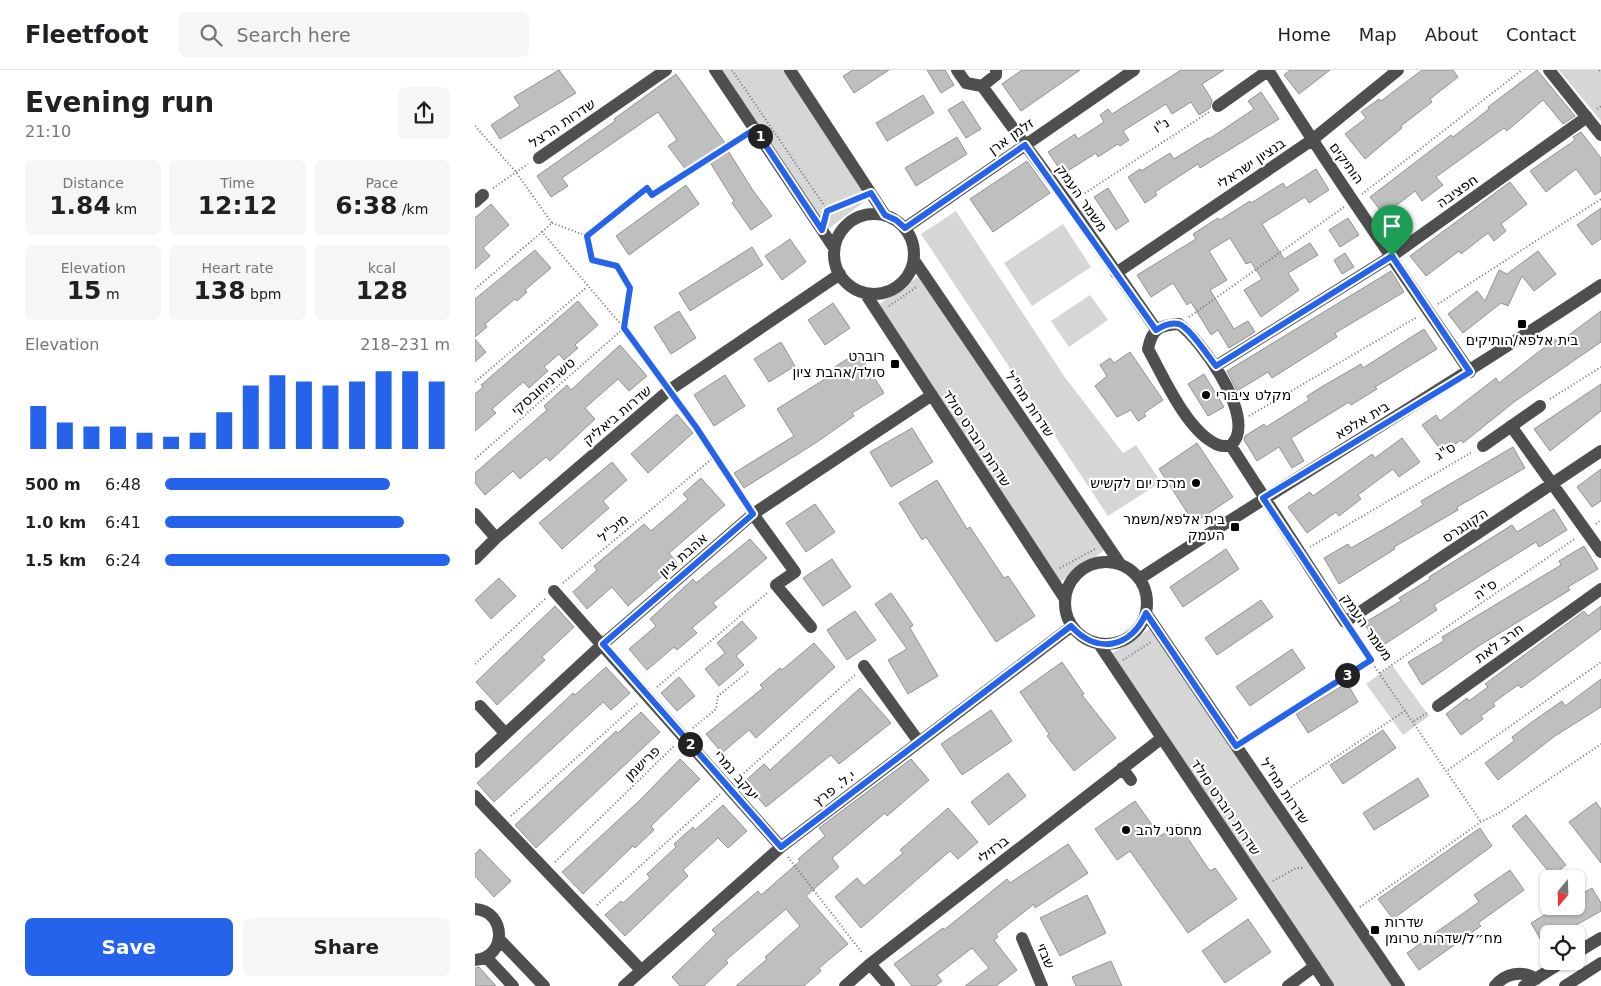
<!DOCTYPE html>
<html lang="en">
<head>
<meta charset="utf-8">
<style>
  body { margin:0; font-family:"DejaVu Sans","Noto Sans Hebrew",sans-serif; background:#f6f6f6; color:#202124; height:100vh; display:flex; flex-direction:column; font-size:19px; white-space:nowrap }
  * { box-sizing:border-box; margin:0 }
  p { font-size:16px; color:#757577 }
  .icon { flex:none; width:28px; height:28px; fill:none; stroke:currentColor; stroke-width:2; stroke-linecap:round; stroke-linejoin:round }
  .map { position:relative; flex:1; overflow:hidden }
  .drawer { display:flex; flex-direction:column; background:#fff; width:475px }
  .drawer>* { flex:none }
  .needle { width:32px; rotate:199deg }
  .controls { position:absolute; left:1065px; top:800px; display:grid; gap:10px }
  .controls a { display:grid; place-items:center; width:45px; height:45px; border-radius:8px; background:#fff; box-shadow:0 1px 4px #0004; font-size:25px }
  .pin { position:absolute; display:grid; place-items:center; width:42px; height:42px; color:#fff; margin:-51px -21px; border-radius:50% 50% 50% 0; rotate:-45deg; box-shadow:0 0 5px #0007 }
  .pin .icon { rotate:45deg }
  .km { position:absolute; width:25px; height:25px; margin:-12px; border-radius:50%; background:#222; color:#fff; font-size:14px; line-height:25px; text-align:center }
  .round { display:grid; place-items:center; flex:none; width:52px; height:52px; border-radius:8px; background:#f6f6f6 }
  .headline { display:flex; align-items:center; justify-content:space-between; height:85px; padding:0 25px }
  h1 { font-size:28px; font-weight:700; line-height:38px }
  .metrics { display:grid; grid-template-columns:repeat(3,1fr); gap:8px; height:85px; padding:5px 25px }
  .metrics div { display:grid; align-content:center; border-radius:8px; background:#f6f6f6; text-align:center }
  .metrics b { font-size:25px; font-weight:700 }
  .metrics small { font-size:14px; font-weight:400 }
  .metrics p { font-size:14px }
  .chart { height:140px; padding:10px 25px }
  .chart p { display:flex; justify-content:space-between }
  .chart svg { width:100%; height:90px; margin-top:5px; stroke:#2563eb; stroke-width:6 }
  .cta { display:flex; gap:10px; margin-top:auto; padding:10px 25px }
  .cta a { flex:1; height:58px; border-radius:8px; background:#2563eb; color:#fff; font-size:20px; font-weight:700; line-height:58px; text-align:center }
  .cta a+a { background:#f6f6f6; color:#202124 }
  ul { padding:0 25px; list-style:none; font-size:16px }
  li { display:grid; grid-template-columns:80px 60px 1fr; align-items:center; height:38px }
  li i { height:12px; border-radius:6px; background:#2563eb }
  header { display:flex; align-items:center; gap:30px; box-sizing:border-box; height:70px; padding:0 25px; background:#fff; border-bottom:1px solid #e0e0e0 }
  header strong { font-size:24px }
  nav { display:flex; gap:28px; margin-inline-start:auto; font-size:18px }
  .search { width:350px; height:45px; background:#f6f6f6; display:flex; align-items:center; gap:12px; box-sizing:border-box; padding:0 18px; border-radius:8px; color:#757577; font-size:19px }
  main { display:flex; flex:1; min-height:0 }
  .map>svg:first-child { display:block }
  .green { fill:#d6d6d6 }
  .building { fill:#bfbfbf; stroke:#939393 }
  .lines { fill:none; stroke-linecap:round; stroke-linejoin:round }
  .path { stroke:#717171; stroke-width:2; stroke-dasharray:1 2.5; stroke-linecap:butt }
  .minor { stroke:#4f4f4f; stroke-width:12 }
  .route-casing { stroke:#fff; stroke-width:10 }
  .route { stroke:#2563eb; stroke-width:6 }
  .poi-dot { fill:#000; stroke:#fff; stroke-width:2 }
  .labels { text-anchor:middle; stroke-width:4.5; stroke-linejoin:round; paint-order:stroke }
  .street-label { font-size:14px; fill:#000; stroke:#fff }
  .poi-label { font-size:14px; fill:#000; stroke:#fff; text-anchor:end }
</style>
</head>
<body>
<header>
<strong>Fleetfoot</strong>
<div class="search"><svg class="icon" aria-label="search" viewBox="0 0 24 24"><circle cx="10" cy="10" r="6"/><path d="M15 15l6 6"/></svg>Search here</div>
<nav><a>Home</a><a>Map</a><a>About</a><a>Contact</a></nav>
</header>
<main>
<section class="drawer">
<div class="headline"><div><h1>Evening run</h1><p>21:10</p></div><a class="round"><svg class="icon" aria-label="share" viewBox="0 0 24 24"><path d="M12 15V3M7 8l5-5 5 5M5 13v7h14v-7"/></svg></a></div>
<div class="metrics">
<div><p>Distance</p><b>1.84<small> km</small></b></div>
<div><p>Time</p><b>12:12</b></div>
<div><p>Pace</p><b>6:38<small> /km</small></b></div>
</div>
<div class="metrics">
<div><p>Elevation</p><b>15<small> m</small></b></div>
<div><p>Heart rate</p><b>138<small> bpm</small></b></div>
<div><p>kcal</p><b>128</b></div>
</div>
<div class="chart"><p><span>Elevation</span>218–231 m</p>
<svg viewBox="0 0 160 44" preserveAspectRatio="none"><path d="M5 44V23M15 44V31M25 44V33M35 44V33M45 44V36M55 44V38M65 44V36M75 44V26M85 44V13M95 44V8M105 44V11M115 44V13M125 44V11M135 44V6M145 44V6M155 44V11"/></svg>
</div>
<ul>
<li><b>500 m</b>6:48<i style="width:79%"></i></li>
<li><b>1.0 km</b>6:41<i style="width:84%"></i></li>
<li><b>1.5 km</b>6:24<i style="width:100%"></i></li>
</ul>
<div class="cta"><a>Save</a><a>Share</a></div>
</section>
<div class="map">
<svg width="1126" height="916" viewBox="0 0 1126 916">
  <rect width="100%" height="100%" fill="#fff"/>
  <path class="green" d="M245,0H313L398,125L352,160Z
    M1084,0H1126V51Z
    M481,141L589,306L648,383L661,375L686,412L633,446L446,164Z
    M588,154L616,197L557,236L529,193Z
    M448,203L631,479L584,513L403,235Z
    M615,225L633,250L594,277L576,251Z
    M676,558L921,916H859L636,584Z
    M917,595L954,646L928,665L891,614Z"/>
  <path class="building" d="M84,0L101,23L25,69L16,55L45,36L39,27Z
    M378,0H414L379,23L368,6Z
    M452,0H470L479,15L466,23Z
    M547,0H605L546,41L527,14Z
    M706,0H749L727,14L737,30L735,38L724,45L716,32L697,44L691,34L648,61L654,70L645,76L643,74L623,87L621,83L588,104L573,82L600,64L603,69L629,52L625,45L633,39L637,44Z
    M815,0H855L824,24L809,5Z
    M947,0H978L983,7L955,29L957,32L926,56L927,58L890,89L870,64L891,48L886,42L904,29L906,31Z
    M1062,0L1100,46L1088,54L1068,30L1032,61L1029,58L961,107L968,115L947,131L940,121L909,145L895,127L976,65L978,67L1014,39L1013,37Z
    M201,4L250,73L249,74L277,119L297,146L276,160L257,133L259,131L231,86L211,100L193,76L202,70L183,42L87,108L93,116L76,127L62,106L140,51L139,49Z
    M786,22L804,49L725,98L723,94L680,122L682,125L670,133L653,107L665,99L666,101L695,83L699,89L733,68L734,69L779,39L773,31Z
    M448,25L459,43L412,71L401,53Z
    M488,31L506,59L491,68L473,40Z
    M1106,62L1126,88V121L1120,125L1101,99L1071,122L1055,101L1100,70L1098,67Z
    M482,67L492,84L441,116L430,98Z
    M552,91L575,123L518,162L495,129Z
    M841,99L854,120L834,133L830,127L787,154L809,189L835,173L843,185L813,203L824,220L786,247L769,220L787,209L776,192L771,194L755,168L734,181L752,210L735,220L759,259L773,251L780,262L754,278L743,260L736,265L716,232L712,235L698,213L676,227L662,205L721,169L718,164L743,148L745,150L775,131L776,133L808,113L811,118Z
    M1035,112L1052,134L1026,154L1031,161L1019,171L1013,163L986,184L984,181L951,206L935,186Z
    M211,115L224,134L154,185L141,166Z
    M633,118L654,151L641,160L619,127Z
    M16,134L34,155L8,178L15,186L0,199V148Z
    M1126,138V169L1117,175L1102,155Z
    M873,148L884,165L865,177L854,160Z
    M315,169L331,192L307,210L290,186Z
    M277,177L288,195L215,241L204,223Z
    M60,180L76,198L50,220L52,222L42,231L40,229L10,254L12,257L0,267V229Z
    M1063,181L1081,204L1059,221L1047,206L1033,236L1026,233L988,263L973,244L1002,221L1010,231L1024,200L1032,204Z
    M870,183L879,197L867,204L859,190Z
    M916,201L929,222L860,263L862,267L797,308L793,302L762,321L752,301Z
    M103,231L123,255L100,275L103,278L89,290L84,284L69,297L73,301L54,318L48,312L17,339L21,343L0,361V324L8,317L6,315Z
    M358,233L375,258L350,275L333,250Z
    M204,241L221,268L196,284L179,257Z
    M1126,241V272L1039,332L988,373L986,370L968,383L947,355L961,345L965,351L1021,308L1024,313L1080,269L1083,273Z
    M949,259L962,279L900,317L902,319L876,335L874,332L816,368L829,391L817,398L804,377L782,391L769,370L770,366L789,354L791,357L834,330L832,326L848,316L886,294L888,298Z
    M0,269L11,282L0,292Z
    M306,272L320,296L294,312L279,289Z
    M145,275L172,306L154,321L143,309L110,338L120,349L75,391L71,387L45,409L38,401L10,425L0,413V403L72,340L69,336L92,315L96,320Z
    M383,282L409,323L377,343L379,346L342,372L269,418L259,403L319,366L302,339L361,302L358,298Z
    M655,282L688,330L669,343L671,346L663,351L656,340L642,347L620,316L632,306L625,295L635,288L639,293Z
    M729,304L749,337L733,346L713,314Z
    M250,305L270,336L239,356L219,325Z
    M1126,314V341L1075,381L1059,359Z
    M202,344L218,363L173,403L156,384Z
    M437,358L458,392L416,417L395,382Z
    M927,368L945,392L924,407L918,399L883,425L886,429L864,446L861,442L832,463L813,437L835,422L838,426L897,384L900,388Z
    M722,373L758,427L719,453L684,399Z
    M1038,377L1050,398L982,437L983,440L919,477L920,479L864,514L849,488L873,474L876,478L916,455L948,435L946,431Z
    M137,392L152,410L128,431L134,438L87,479L64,453Z
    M1126,399V431L1117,437L1102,417Z
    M226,408L250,435L194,483L202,493L153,536L137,517L112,539L98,522L122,500L119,496L169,454L176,461L213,429L208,424Z
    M462,410L492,459L495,457L529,508L533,506L560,546L521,572L451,467L447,470L424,433Z
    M340,434L360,462L331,482L311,453Z
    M1079,439L1092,460L1064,477L1061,472L959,535L962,540L904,578L889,553L926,531L924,528L955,509L954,507L1037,455L1042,462Z
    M275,469L292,488L238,533L242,537L217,558L222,563L202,580L199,577L172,600L154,579L181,556L175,549L218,509L221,513Z
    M1109,476L1123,499L1093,517L1095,520L1002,577L947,615L933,592L969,571L967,567L1086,495L1084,491Z
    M751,479L764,499L708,537L695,517Z
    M357,489L376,517L348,536L328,508Z
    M24,508L41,526L16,549L0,530Z
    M416,523L438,555L435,558L463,606L433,624L413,590L432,579L400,534Z
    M786,530L798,547L742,585L730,568Z
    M80,536L99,557L67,587L70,590L22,635L1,612Z
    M1126,536V559L1046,618L1043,615L1018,633L1020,636L1006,646L1008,649L986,665L971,644L992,628L994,631L1013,617L1010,614L1109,541L1113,546Z
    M380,541L401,570L372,590L352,560Z
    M267,551L282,568L261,586L269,595L244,616L230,599L250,583L242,573Z
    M339,573L360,597L281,668L274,660L247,683L231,664L288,618L285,615L305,598L307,600Z
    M817,579L830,598L775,636L761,617Z
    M587,592L609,624L607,625L641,668L599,701L572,666L574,664L545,622Z
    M131,597L155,623L136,640L128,632L19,732L2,713L98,623L100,625Z
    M204,607L220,626L202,641L186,623Z
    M1126,609V637L1080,666L1023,710L1010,693L1039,671L1037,667L1057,652L1087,631L1090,636Z
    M872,613L883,632L833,663L821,644Z
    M385,618L416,653L364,694L356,685L291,737L269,712L289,694L295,700Z
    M516,640L537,671L487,705L466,674Z
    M166,642L185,662L61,778L40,755L141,661L143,663Z
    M908,660L921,678L868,714L855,695Z
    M205,689L225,709L176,756L179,760L160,778L158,776L108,824L87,802L164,731Z
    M436,689L454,710L412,746L410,743L357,788L364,797L331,826L373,874L344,898L346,901L329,916H261L292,889L290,887L325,856L311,839L251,890L253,893L229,916H205L197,907L241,864L237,860L283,821L286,825L325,791L323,789L350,766L344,758Z
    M533,703L551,726L514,755L496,732Z
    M943,708L954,726L899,760L888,743Z
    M660,731L685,766L703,754L735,801L740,798L762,829L713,863L655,781L642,790L620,759Z
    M1121,732L1126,739V793L1094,752Z
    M248,735L272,761L253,778L243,768L208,800L213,806L150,866L130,845L146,831L148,833L175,808L172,804L201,777L199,774L218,757L220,760Z
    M473,738L503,772L483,789L475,781L386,858L360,827L382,808L389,816L428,783L425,780Z
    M1051,745L1091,795L1077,806L1037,756Z
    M1005,758L1017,776L918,849L903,829Z
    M593,774L613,803L560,838L559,834L521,864L523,867L519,870L542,900L521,916H490L514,898L497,878L462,905L467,911L460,916H437L419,894L468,858L469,860L532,809L535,813Z
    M5,779L36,811L19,827L0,806V784Z
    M1035,800L1049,820L1003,853L1006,856L944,900L932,883L1004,832L999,825Z
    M1117,818L1126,833V841L1085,864H1074V884L1056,853L1085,836H1101V827Z
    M612,825L631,863L585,886L565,848Z
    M773,849L796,882L750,913L727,881Z
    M636,891L647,916H601L597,907Z
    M4,897L21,916H0V898Z"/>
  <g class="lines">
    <path class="path" d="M257,0L353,141L351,146
      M1124,0L1126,2
      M1122,39L1126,36
      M0,56L41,102L77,153L67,162L149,258L186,311
      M18,118L53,94
      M887,124L1047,0
      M604,127L734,42
      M353,141L385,128
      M77,153L112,166L172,118L177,125L269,66
      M0,219L67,162
      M963,234L1126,129
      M414,236L443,216
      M714,247L869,137
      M0,312L112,217
      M1075,329L1126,297
      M201,331L221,357L239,387
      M774,346L942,247
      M0,389L149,258L155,218L142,196L117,190L112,166
      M1121,454L1126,450
      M835,477L997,382
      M585,498L620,479
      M88,513L239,387L272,435
      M876,562L1006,752
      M648,590L676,572
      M0,594L70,529
      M905,603L1101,468
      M182,617L292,523
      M939,651L952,643
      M218,658L241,639L243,626L274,601
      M771,669L896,590
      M973,700L1126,592
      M261,710L380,605
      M807,723L931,640
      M36,746L163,633
      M313,787L388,884
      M80,792L200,675
      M798,811L821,798H829
      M122,835L245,724
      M885,837L1006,752L1024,743L1126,674"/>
    <path class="minor" d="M240,0L359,178
      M315,0L410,145
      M482,0L491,13L507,16L521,5V0
      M793,0C857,103 927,202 995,302
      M1074,0L1126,65
      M507,16L593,133L681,259
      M743,36L794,0
      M64,88L191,0
      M0,132L8,125
      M359 184a40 40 0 1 1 80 0a40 40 0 1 1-80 0Z
      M430,158L659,0
      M439,190L646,495
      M641,203L837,70L923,0
      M390,223L590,529
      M704,254C727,271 772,336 762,366C761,369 758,373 756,376C751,376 746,377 741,374C712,361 688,306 673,279C677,259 684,255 704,254Z
      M741,296L917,186L1112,47
      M1036,356L1126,482
      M756,376L870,552L1126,381
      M1008,376L1065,336
      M0,444L21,468
      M278,444L320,502L301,515L336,557
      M0,489L21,468L193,321L365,204
      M590 533a41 41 0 1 1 82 0a41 41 0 1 1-82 0Z
      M664,509C817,409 974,316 1126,215
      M79,521L306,777
      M671,543L924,916
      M624,574L853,916
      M389,596L444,672
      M5,636L30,663
      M963,636L1126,519
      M0,692L128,574L278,444L457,325
      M647,698L656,710
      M0,726L166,900
      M0,839C32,841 32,888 0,890
      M547,868L567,916
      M24,869L69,916
      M1101,883L1126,868
      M11,887L38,916
      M395,894L414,916
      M149,916L306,777L597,556
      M370,916L395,894L687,668
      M813,916L840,896
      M1020,916C1030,903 1048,900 1061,909
      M1049,916L1089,891
      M1090,916L1126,893"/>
  </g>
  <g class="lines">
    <defs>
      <path id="route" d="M280,59L347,160L352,141L396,123L410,145L421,150L430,158L550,75L681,260C687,256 696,252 704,254C715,258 733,286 741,296L917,186L995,302L788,428L896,590L761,676L671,543C656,578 622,585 596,556L306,777L128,574L278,444L221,357L149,258L155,218L142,196L117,190L112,166L172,118L177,125Z"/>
    </defs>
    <use href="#route" class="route-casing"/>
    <use href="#route" class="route"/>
  </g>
  <g class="poi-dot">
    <rect x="1042" y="249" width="10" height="10" rx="2.5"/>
    <rect x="415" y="289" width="10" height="10" rx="2.5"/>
    <circle cx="731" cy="325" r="5"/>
    <circle cx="721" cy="413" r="5"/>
    <rect x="755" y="452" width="10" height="10" rx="2.5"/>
    <circle cx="651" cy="760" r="5"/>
    <rect x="895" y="855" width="10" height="10" rx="2.5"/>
  </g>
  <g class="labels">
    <g class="street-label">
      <text transform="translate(87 53) rotate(-34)" y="5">שדרות הרצל</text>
      <text transform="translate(686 55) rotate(-33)" y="5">נ"ו</text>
      <text transform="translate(536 66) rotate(-35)" y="5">זלמן ארן</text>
      <text transform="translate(776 93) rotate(-34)" y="5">בנציון ישראלי</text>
      <text transform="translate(872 93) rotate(54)" y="5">הותיקים</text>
      <text transform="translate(982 121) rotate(-35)" y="5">חפציבה</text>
      <text transform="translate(607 128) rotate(55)" y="5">משמר העמק</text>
      <text transform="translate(68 316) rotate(-41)" y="5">טשרניחובסקי</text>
      <text transform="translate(555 334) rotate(56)" y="5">שדרות מח"ל</text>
      <text transform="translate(142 345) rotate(-40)" y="5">שדרות ביאליק</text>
      <text transform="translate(887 350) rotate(-31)" y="5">בית אלפא</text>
      <text transform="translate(502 368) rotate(57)" y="5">שדרות רוברט סולד</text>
      <text transform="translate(970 381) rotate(-30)" y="5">ס"ג</text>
      <text transform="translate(990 455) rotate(-33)" y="5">הקונגרס</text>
      <text transform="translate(138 458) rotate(-40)" y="5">מיכ"ל</text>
      <text transform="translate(208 485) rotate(-41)" y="5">אהבת ציון</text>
      <text transform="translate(1010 519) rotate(-35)" y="5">ס"ה</text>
      <text transform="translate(892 557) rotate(55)" y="5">משמר העמק</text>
      <text transform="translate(1024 573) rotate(-36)" y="5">חרב לאת</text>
      <text transform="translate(167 693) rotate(-44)" y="5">פרישמן</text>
      <text transform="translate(262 705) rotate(49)" y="5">יעקב נמרי</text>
      <text transform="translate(359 718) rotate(-37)" y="5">י.ל. פרץ</text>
      <text transform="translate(810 721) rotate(56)" y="5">שדרות מח"ל</text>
      <text transform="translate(751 737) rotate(56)" y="5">שדרות רוברט סולד</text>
      <text transform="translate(518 779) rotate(-38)" y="5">ברזילי</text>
      <text transform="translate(571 886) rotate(67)" y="5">שבזי</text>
    </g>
    <g class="poi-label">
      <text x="1047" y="275" text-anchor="middle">בית אלפא/הותיקים</text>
      <text x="410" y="291">רוברט<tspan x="410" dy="16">סולד/אהבת ציון</tspan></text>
      <text x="741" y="330" text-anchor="start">מקלט ציבורי</text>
      <text x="711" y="418">מרכז יום לקשיש</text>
      <text x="750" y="454">בית אלפא/משמר<tspan x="750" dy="16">העמק</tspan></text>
      <text x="661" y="765" text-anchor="start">מחסני להב</text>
      <text x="910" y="857" text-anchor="start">שדרות<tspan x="910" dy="16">מח״ל/שדרות טרומן</tspan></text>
    </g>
  </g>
</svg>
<div class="controls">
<a><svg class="needle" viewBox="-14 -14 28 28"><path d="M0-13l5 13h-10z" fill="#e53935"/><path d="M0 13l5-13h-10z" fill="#757577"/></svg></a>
<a><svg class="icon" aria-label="locate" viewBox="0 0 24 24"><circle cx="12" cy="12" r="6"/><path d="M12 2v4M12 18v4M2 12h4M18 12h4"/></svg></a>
</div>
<div class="pin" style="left:917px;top:186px;background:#1e9e55"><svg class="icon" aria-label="arrive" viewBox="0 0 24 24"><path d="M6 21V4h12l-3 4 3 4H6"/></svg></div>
<b class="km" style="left:285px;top:66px">1</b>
<b class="km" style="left:215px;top:674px">2</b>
<b class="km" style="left:872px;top:605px">3</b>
</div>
</main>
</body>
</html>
